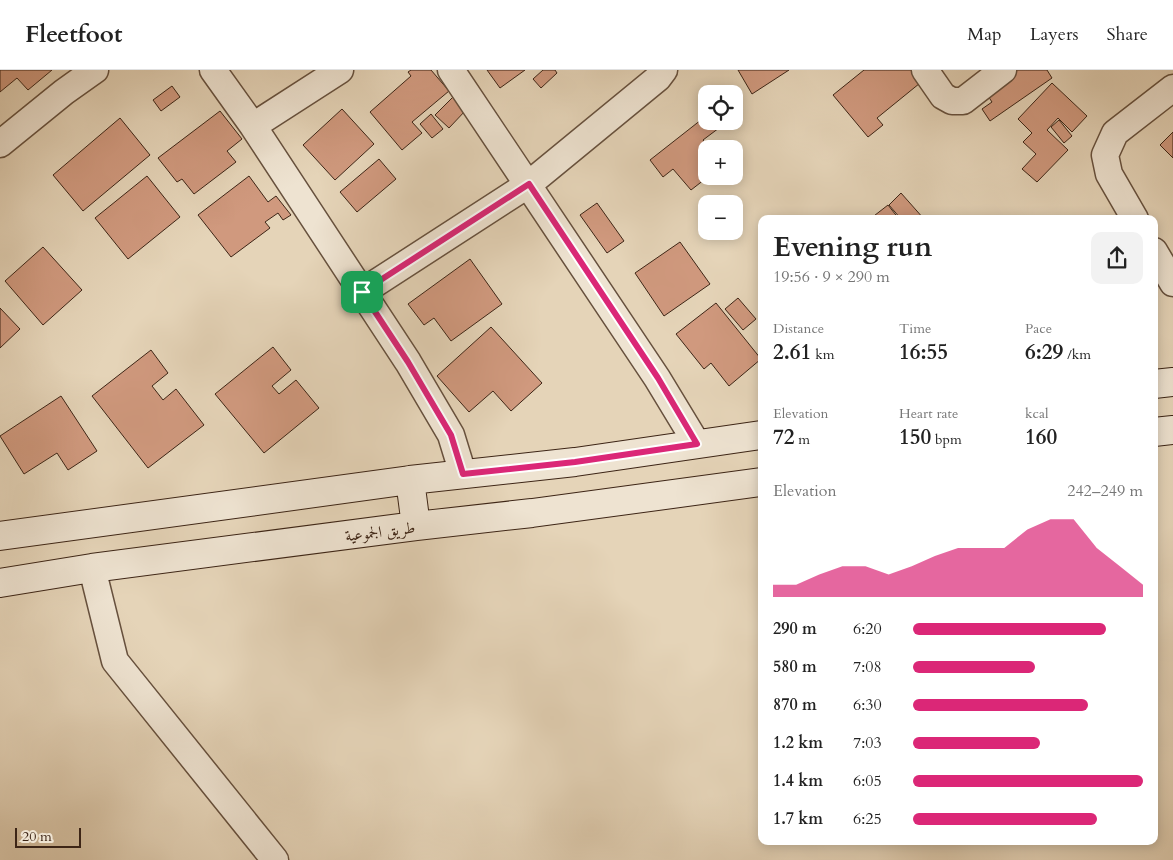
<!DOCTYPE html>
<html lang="en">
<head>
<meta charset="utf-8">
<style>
  body { margin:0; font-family:Cardo,Amiri,serif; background:#f2f2f2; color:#222; height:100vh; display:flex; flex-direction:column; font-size:19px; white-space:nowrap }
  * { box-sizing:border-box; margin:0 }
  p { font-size:16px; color:#767676 }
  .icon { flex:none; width:28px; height:28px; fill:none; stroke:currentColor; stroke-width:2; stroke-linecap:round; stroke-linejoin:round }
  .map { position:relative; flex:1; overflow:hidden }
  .sheet { position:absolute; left:758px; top:145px; width:400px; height:630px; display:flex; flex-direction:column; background:#fff; border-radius:10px; box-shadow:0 2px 12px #0003 }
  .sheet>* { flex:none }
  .tools { position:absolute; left:698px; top:15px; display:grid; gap:10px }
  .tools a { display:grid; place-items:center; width:45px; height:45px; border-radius:10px; background:#fff; box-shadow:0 2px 12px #0003; font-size:25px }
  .scale { position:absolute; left:15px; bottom:12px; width:66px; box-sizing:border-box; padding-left:5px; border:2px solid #3d2516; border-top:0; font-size:14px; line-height:18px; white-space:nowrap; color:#3d2516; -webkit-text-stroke:4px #eee3d1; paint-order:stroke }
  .pin { position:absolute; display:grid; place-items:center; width:42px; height:42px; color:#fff; margin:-21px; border-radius:10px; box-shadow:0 2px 8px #0006 }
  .round { display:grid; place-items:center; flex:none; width:52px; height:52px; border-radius:10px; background:#f2f2f2 }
  .summary { display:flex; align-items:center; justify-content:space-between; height:85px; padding:0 15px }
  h1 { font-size:28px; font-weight:800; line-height:38px }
  .stats { display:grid; grid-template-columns:repeat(3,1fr); gap:8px; height:85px; padding:5px 15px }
  .stats div { display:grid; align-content:center }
  .stats b { font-size:21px; font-weight:800 }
  .stats small { font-size:14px; font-weight:400 }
  .stats p { font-size:14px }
  .chart { height:140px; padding:10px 15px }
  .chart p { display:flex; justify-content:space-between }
  .chart svg { width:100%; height:90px; margin-top:5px; fill:#db2777; opacity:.7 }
  ul { padding:0 15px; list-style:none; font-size:16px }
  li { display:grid; grid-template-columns:80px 60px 1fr; align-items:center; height:38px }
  li i { height:12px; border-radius:6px; background:#db2777 }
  header { display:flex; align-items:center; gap:30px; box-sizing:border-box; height:70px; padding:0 25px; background:#fff; border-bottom:1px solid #e0e0e0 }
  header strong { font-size:24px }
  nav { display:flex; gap:28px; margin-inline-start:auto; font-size:18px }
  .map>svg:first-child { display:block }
  .building { fill:#d0997e; stroke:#3d2516 }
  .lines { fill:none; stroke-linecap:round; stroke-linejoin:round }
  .minor-casing { stroke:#67513e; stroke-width:29 }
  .secondary-casing { stroke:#3d2516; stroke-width:30 }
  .minor { stroke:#eee3d1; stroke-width:26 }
  .secondary { stroke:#eee3d1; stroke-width:28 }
  .route-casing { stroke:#fff; stroke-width:10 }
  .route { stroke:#db2777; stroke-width:6 }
  .labels { text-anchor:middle; stroke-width:4; stroke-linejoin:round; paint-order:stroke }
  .street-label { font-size:16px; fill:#3d2516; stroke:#eee3d1 }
</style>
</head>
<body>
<header>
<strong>Fleetfoot</strong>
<nav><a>Map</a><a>Layers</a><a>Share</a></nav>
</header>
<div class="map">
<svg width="1173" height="790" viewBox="0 0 1173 790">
  <rect width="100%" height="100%" fill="#e5d4b8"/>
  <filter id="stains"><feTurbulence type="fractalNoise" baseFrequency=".004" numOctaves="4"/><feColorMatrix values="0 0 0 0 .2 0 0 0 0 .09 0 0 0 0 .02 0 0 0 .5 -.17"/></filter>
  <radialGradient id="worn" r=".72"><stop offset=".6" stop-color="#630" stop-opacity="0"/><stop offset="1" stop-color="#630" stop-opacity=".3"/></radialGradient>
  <path class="building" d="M0,0H52L28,20L17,8L0,22Z
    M411,0H431L449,21L412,52L422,63L402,80L370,42L411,6L408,2Z
    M487,0H525L500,18Z
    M543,0H555L557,3L541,18L533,9Z
    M738,0H789L752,24Z
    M864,0H917L925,9L877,48L883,55L868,67L833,25Z
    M1013,0H1047L1052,8L990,51L982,39L992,32L984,20Z
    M1052,13L1087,46L1072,62L1058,48L1047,60L1068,80L1037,112L1022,99L1036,84L1023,72L1032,63L1018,49Z
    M172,16L180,27L161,41L153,30Z
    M453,27L466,40L449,58L435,45Z
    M342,39L374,74L335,110L303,75Z
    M220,41L242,69L227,81L236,92L194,124L182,109L177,112L158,88Z
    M431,44L443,59L432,68L420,54Z
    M706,46V51H714L719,58L703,70L710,79H706V94L702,97L706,106H709L691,120L673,99L663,107L650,90Z
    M120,48L150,85L83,141L53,105Z
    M1059,50L1072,66L1064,73L1051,57Z
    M1173,62V88L1160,75Z
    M379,89L396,109L357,142L340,122Z
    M147,106L180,147L128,189L95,148Z
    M249,106L268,132L276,126L291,145L283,150L278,143L265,152L270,158L231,187L198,145Z
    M901,123L924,149H901L889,135Z
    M597,133L624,171L607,183L580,145Z
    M888,135L899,149H870Z
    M680,172L710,214L664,246L635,203Z
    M43,177L82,220L43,255L5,211Z
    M470,189L502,234L451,271L434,248L424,255L408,234Z
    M738,228L756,249L743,260L725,239Z
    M716,233L761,289L729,316L711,293L704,299L676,264Z
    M0,238L20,259L0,278Z
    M491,257L542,313L511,341L493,321L469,342L437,306Z
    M273,277L291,300L272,316L279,324L296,310L319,338L264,383L215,324Z
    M151,280L168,303L152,316L163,330L176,319L204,355L148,398L92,326Z
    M61,326L97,381L68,400L57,383L24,404L0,366Z"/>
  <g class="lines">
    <defs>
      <path id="minor" d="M213,0L253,56L408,292L451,365L463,404
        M451,0L657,308L697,374
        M925,0L943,26L952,31H963L1003,0
        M253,56L340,0
        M0,74L64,22L95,0
        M1135,149L1109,104L1105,85L1115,63L1173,18
        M1154,181L1173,213
        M362,222L529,114L658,8L664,0
        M92,498L115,591L275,790"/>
      <path id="secondary" d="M1154,314L1173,312
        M1154,362L1173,360
        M410,410L416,456
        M0,466L410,410L575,392L761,365
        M0,513L92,498L416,456L532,443L761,412"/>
    </defs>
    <use href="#minor" class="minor-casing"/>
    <use href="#secondary" class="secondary-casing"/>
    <use href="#minor" class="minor"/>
    <use href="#secondary" class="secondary"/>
  </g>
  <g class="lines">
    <defs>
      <path id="route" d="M529,114L658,308L697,374L575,392L463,404L451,365L408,292L362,222Z"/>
    </defs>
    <use href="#route" class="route-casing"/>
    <use href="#route" class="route"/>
  </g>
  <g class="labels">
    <g class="street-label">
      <text transform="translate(380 461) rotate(-7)" y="6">طريق الجموعية</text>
    </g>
  </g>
  <rect width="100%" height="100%" filter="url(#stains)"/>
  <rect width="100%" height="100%" fill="url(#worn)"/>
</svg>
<div class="tools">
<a><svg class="icon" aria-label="locate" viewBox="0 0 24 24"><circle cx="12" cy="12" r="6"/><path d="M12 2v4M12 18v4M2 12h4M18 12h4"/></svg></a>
<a>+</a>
<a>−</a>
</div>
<div class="scale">20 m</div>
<div class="pin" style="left:362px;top:222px;background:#1e9e55"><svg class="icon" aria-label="arrive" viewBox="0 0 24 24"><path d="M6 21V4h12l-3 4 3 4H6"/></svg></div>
<section class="sheet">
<div class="summary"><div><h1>Evening run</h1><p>19:56 · 9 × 290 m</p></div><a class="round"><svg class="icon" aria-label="share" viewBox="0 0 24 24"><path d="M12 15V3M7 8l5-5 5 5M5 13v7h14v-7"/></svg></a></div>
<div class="stats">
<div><p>Distance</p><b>2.61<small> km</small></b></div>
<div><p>Time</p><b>16:55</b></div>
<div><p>Pace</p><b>6:29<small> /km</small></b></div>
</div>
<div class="stats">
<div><p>Elevation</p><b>72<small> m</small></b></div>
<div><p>Heart rate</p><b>150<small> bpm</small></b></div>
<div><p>kcal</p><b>160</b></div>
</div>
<div class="chart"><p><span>Elevation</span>242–249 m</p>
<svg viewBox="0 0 160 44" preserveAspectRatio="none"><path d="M0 44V38L10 38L20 33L30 29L40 29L50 33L60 29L70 24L80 20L90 20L100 20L110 11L120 6L130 6L140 20L150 29L160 38V44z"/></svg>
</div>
<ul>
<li><b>290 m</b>6:20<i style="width:84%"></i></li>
<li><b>580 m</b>7:08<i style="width:53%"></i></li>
<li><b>870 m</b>6:30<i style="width:76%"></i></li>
<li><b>1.2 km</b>7:03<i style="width:55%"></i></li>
<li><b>1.4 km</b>6:05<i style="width:100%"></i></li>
<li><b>1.7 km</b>6:25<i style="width:80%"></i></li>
</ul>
</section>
</div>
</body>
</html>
